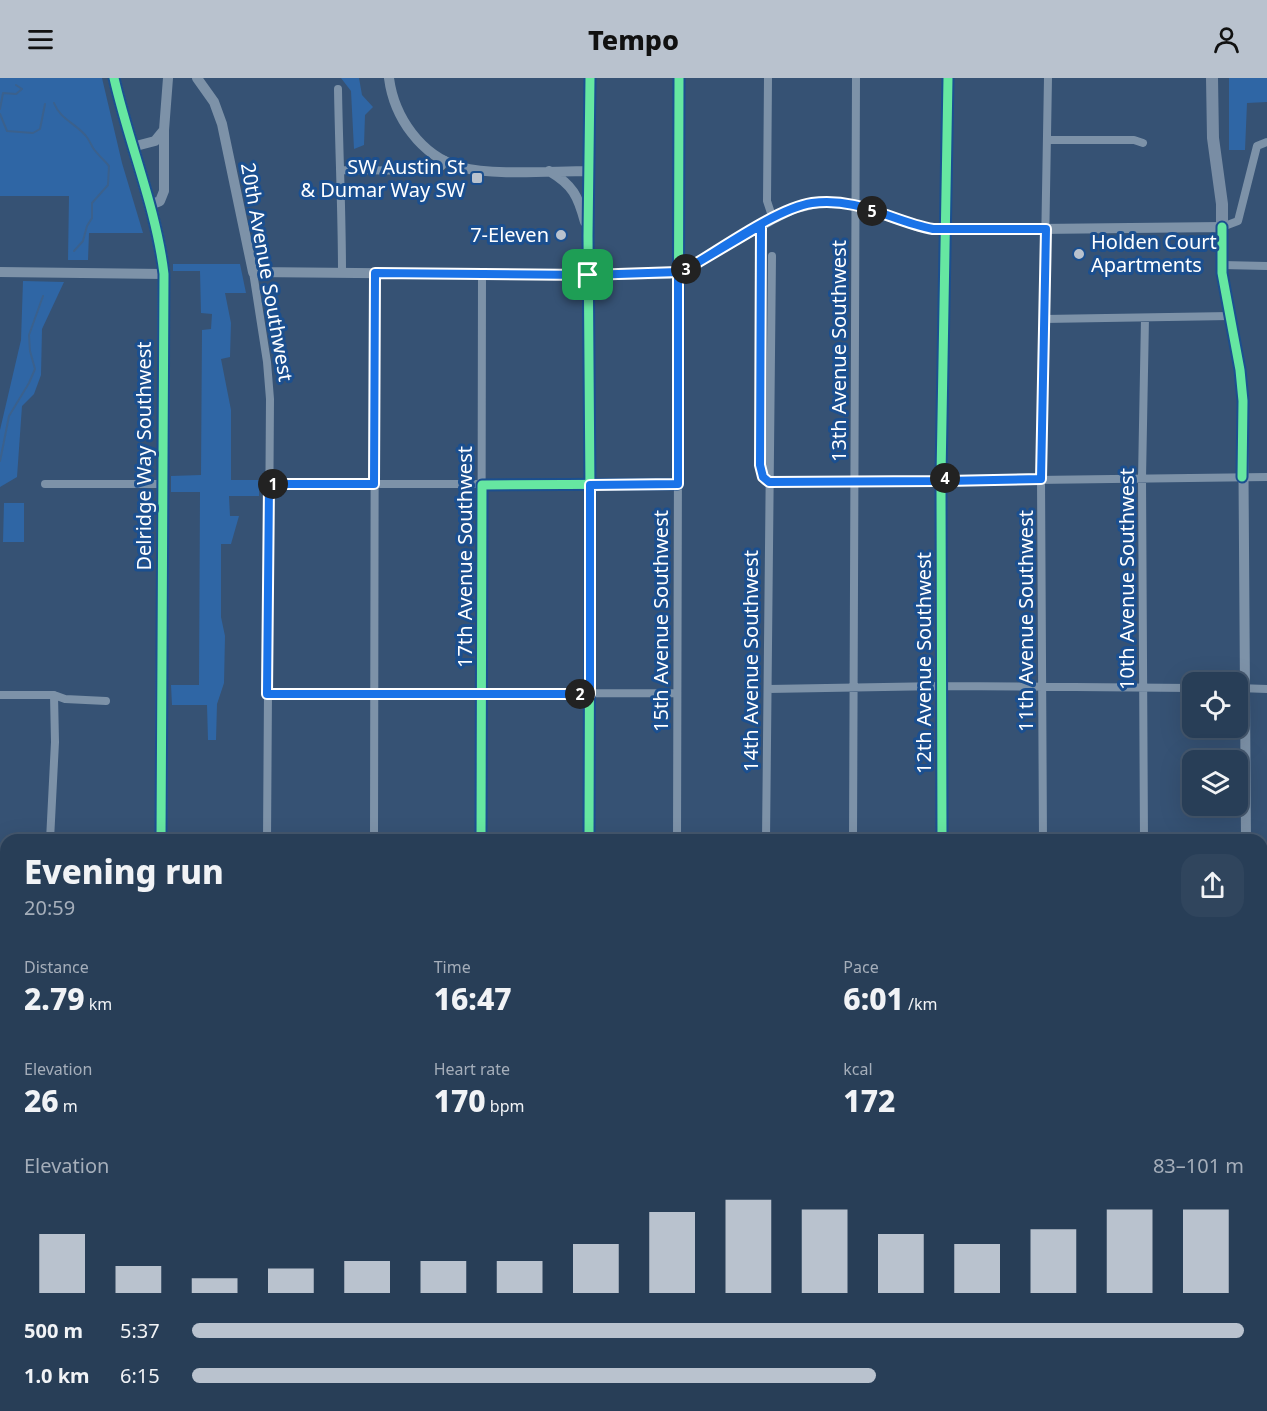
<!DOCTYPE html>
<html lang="en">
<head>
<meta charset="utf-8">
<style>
  body { margin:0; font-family:"Noto Sans",sans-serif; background:#30455d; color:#f1f3f6; height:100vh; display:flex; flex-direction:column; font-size:22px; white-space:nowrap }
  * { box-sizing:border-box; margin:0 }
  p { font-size:20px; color:#a5aeba }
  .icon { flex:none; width:33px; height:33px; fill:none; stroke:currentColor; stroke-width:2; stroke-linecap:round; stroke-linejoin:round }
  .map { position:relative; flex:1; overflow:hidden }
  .sheet { position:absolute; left:0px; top:756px; width:1268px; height:578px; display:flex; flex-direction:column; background:#283e57; border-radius:18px 18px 0 0; box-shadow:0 6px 24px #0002,0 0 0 2px #44576d }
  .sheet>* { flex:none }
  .buttons { position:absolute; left:1182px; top:594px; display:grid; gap:12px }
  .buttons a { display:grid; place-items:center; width:66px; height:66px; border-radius:12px; background:#283e57; box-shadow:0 6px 24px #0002,0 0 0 2px #44576d; font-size:30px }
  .pin { position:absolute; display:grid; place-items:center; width:51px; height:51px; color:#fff; margin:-26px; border-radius:12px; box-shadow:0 3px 9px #0006 }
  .km { position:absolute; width:30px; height:30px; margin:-15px; border-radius:50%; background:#222; color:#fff; font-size:16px; line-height:30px; text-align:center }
  .round { display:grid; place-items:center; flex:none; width:63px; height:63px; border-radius:18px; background:#30455d }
  .headline { display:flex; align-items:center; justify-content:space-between; height:102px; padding:0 24px }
  h1 { font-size:33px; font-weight:800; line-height:45px }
  .stats { display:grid; grid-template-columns:repeat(3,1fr); gap:9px; height:102px; padding:6px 24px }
  .stats div { display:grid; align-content:center }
  .stats b { font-size:30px; font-weight:800 }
  .stats small { font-size:16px; font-weight:400 }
  .stats p { font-size:16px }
  .chart { height:168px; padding:12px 24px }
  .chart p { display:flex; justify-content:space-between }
  .chart svg { width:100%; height:108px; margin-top:6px; stroke:#b9c2ce; stroke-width:6 }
  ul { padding:0 24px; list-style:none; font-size:20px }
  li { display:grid; grid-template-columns:96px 72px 1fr; align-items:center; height:45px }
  li i { height:15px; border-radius:8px; background:#b9c2ce }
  header { display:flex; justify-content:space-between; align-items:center; height:78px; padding:0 24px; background:#b9c2ce; color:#111; font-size:27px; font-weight:800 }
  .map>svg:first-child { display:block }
  .green { fill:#2f66a5 }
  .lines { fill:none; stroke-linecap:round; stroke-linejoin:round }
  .stream { stroke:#3b618d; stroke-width:2 }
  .minor { stroke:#7d92a8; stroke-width:8 }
  .tertiary { stroke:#7d92a8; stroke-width:10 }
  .secondary { stroke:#798da4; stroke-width:12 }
  .cycleway-casing { stroke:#1b4f8f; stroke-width:13 }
  .cycleway { stroke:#66e7a1; stroke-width:9 }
  .route-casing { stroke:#fff; stroke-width:12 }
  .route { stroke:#1a73e8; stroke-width:8 }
  .poi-dot { fill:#b9c2ce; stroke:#1b4f8f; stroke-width:2 }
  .labels { text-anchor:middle; stroke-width:6; stroke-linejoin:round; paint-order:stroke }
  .poi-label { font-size:20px; fill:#fff; stroke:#1b4f8f; text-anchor:end }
  .street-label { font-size:20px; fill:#fff; stroke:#1b4f8f }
</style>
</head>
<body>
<header><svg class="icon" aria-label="menu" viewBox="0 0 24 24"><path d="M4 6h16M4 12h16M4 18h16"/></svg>Tempo<svg class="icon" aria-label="person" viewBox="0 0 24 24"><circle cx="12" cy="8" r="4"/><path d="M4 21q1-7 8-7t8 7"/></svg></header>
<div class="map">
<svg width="1267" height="1333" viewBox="0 0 1267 1333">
  <rect width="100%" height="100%" fill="#365274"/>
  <path class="green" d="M0,0H102L122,85L143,155H89L88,182H68L69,118H0Z
    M341,0H359L362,17L373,29L365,37L364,67L354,71L351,13Z
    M1229,0H1267V24L1247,25L1245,72H1229Z
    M173,186H240L246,215H225L231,245L230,279L221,281L231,332V402H259V418H229L230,438H239L231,466H221V539L225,558L224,605L217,626L216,662H208L207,627H172L171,607H199L200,414H171V398L201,397L202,252L211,251L212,236L201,235L200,193H173Z
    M23,203L64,204L42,251L41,297L34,316L22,328L17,399L0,409V352L21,262Z
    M4,425H24V464H3Z"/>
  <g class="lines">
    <path class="stream" d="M54,25C60,41 75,45 86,58C89,62 91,66 93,70C98,77 104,82 109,88L108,107L92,125V140L87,148L83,163L74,173
      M0,31L3,15L16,16L22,11L16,7
      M0,36L7,53L33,55L40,51L45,26
      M0,383L9,338L29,305L35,291L30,273L29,257L43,218"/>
    <path class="minor" d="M768,0L767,123L773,141
      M338,11C339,73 342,133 342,195
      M1047,62H1134L1143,65
      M341,92L435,93L442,88L445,82
      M761,147L760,387L763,399L769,404
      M1222,149L1238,143L1257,68L1267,64
      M1222,187L1267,188
      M253,194L267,284L270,321L267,762
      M1044,241L1230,238
      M941,398L948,0
      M946,403L1267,399
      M769,404L936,403
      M45,406H162
      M269,406H678
      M941,408L942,762
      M1238,610L1267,611
      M768,611L942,608L1192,610
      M267,616L677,615
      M0,617H54L65,621L106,623
      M50,762L55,664L54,617
      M374,762L375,195
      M481,762L482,196
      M677,762L679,0
      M766,762L772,178
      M853,762L856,0
      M1043,762L1041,401L1048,0
      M1144,762L1142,400L1145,240
      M1262,824H1267
      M0,1036H6
      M1262,1038H1267
      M1262,1252H1267
      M1045,1328V1333
      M1146,1328V1333
      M51,1333V1328
      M265,1333V1328
      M372,1333V1328
      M479,1333V1328
      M675,1333V1328
      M765,1333V1328
      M856,1333V1328
      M941,1333L942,1328"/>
    <path class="tertiary" d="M197,0L214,24L222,46L253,194L574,197L669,196L690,189L773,141L793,131L822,124L856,127L920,149L946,152L1222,149V195L1240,292L1243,323L1246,762
      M389,0C394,39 421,78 460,89C494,98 552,93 588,93
      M132,69L155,63L164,52L168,0
      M549,93C573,107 578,118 585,144
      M150,127L160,123L164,113V52
      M0,194L164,196
      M589,762L590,413L588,158L590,0
      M0,826H6
      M0,1246H6
      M1248,1328V1333
      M586,1333V1328"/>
    <path class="secondary" d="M114,0C129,66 156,129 164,196L161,762
      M1212,0L1213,60L1222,126V149
      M160,1328V1333"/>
    <defs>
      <path id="cycleway" d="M114,0C129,66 156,129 164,196L161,762
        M1222,149V195L1240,292L1243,323L1242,399
        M941,398L948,0
        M941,408L942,762
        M481,762L482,407L678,406L679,0
        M589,762L590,413L588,158L590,0"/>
    </defs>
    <use href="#cycleway" class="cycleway-casing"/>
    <use href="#cycleway" class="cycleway"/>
  </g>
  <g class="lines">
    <defs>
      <path id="route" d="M588,197L375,195L374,406H269L267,616H590V407L678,406V194L690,189L761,147L760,387L763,399L769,404L935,403L941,398L944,399L946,403L1041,401L1046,151H933C906,146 881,133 854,127C840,124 826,123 812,125C778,130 721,171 690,189L678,194L588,197"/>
    </defs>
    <use href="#route" class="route-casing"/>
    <use href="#route" class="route"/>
  </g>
  <g class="poi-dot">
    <rect x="471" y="94" width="12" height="12" rx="3"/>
    <circle cx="561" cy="157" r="6"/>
    <circle cx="1079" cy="176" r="6"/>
  </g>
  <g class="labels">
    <g class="poi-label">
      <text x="465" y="96">SW Austin St<tspan x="465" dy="23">&amp; Dumar Way SW</tspan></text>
      <text x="549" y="164">7-Eleven</text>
      <text x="1091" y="171" text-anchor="start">Holden Court<tspan x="1091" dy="23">Apartments</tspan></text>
    </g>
    <g class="street-label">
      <text transform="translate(267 194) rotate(80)" y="7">20th Avenue Southwest</text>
      <text transform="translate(839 273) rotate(-90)" y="7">13th Avenue Southwest</text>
      <text transform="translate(144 378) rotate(-90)" y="7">Delridge Way Southwest</text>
      <text transform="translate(465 479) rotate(-90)" y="7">17th Avenue Southwest</text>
      <text transform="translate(1127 501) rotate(-90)" y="7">10th Avenue Southwest</text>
      <text transform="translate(661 543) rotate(-90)" y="7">15th Avenue Southwest</text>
      <text transform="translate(1026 543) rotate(-90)" y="7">11th Avenue Southwest</text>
      <text transform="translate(751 583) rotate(-90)" y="7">14th Avenue Southwest</text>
      <text transform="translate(924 585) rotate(-90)" y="7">12th Avenue Southwest</text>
    </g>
  </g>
</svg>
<div class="buttons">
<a><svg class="icon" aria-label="locate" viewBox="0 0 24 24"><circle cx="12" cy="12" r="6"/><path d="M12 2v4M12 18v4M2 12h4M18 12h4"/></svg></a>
<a><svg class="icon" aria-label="layers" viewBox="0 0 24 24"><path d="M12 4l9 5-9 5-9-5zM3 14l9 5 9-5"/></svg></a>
</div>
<div class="pin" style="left:588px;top:197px;background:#1e9e55"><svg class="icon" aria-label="arrive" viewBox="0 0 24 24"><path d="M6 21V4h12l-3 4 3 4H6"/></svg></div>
<b class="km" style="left:273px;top:406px">1</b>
<b class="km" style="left:580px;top:616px">2</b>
<b class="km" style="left:686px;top:191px">3</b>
<b class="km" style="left:945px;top:400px">4</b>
<b class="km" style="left:872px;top:133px">5</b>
<section class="sheet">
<div class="headline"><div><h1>Evening run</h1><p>20:59</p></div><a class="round"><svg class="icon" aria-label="share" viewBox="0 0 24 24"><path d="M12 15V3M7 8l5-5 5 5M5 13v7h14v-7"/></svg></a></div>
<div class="stats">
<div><p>Distance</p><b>2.79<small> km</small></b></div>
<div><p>Time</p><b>16:47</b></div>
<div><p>Pace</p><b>6:01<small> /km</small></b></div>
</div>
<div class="stats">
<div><p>Elevation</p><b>26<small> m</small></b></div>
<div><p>Heart rate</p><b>170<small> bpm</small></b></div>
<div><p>kcal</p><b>172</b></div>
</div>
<div class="chart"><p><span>Elevation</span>83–101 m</p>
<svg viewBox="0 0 160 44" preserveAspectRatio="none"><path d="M5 44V20M15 44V33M25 44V38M35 44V34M45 44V31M55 44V31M65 44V31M75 44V24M85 44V11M95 44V6M105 44V10M115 44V20M125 44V24M135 44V18M145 44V10M155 44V10"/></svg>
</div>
<ul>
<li><b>500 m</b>5:37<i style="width:100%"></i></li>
<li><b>1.0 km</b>6:15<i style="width:65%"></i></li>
</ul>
</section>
</div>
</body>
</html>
